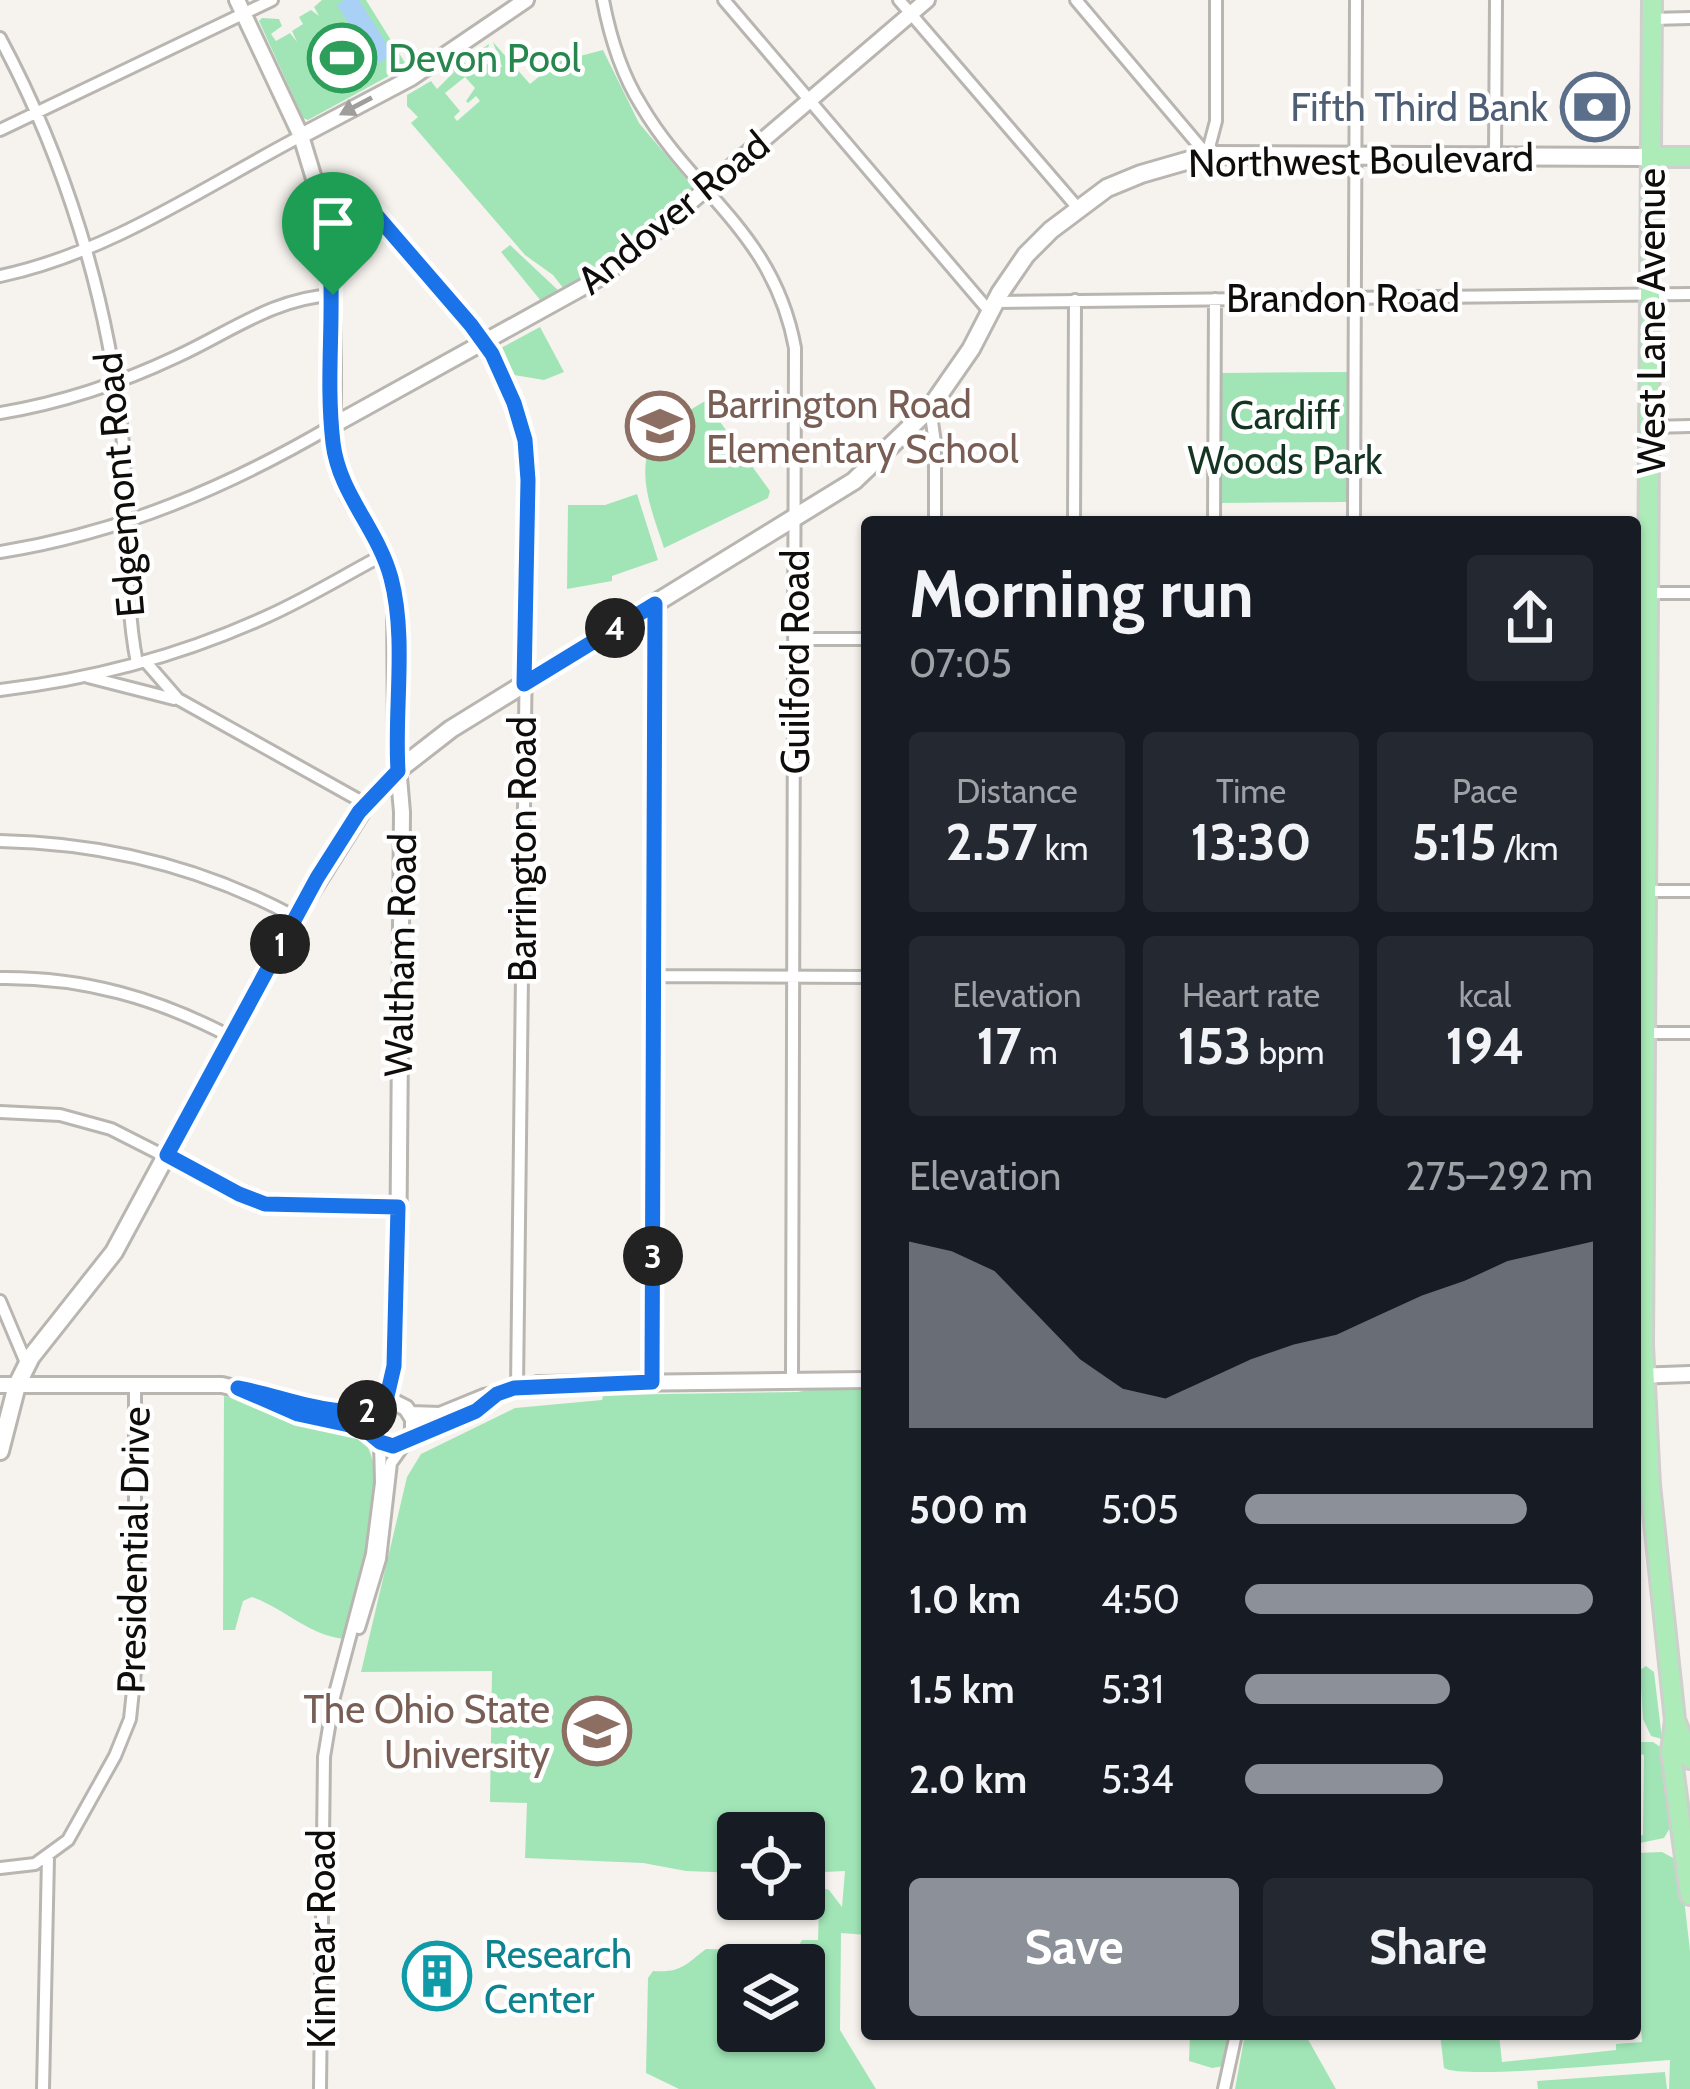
<!DOCTYPE html>
<html lang="en">
<head>
<meta charset="utf-8">
<style>
  body { margin:0; font-family:Cabin,sans-serif; background:#242831; color:#f1f3f6; height:100vh; display:flex; flex-direction:column; font-size:45px; white-space:nowrap }
  * { box-sizing:border-box; margin:0 }
  p { font-size:39px; color:#9ea1a6 }
  .icon { flex:none; width:66px; height:66px; fill:none; stroke:currentColor; stroke-width:2; stroke-linecap:round; stroke-linejoin:round }
  .map { position:relative; flex:1; overflow:hidden }
  .sheet { position:absolute; left:861px; top:516px; width:780px; height:1524px; display:flex; flex-direction:column; background:#171b24; border-radius:12px; box-shadow:0 3px 9px #0004 }
  .sheet>* { flex:none }
  .tools { position:absolute; left:717px; top:1812px; display:grid; gap:24px }
  .tools a { display:grid; place-items:center; width:108px; height:108px; border-radius:12px; background:#171b24; box-shadow:0 3px 9px #0004; font-size:60px }
  .pin { position:absolute; display:grid; place-items:center; width:102px; height:102px; color:#fff; margin:-123px -51px; border-radius:50% 50% 50% 0; rotate:-45deg; box-shadow:0 0 12px #0007 }
  .pin .icon { rotate:45deg }
  .km { position:absolute; width:60px; height:60px; margin:-30px; border-radius:50%; background:#222; color:#fff; font-size:33px; line-height:60px; text-align:center }
  .round { display:grid; place-items:center; flex:none; width:126px; height:126px; border-radius:12px; background:#242831 }
  .overview { display:flex; align-items:center; justify-content:space-between; height:204px; padding:0 48px }
  h1 { font-size:66px; font-weight:800; line-height:90px }
  .figures { display:grid; grid-template-columns:repeat(3,1fr); gap:18px; height:204px; padding:12px 48px }
  .figures div { display:grid; align-content:center; border-radius:12px; background:#242831; text-align:center }
  .figures b { font-size:51px; font-weight:800 }
  .figures small { font-size:33px; font-weight:400 }
  .figures p { font-size:33px }
  .chart { height:336px; padding:24px 48px }
  .chart p { display:flex; justify-content:space-between }
  .chart svg { width:100%; height:216px; margin-top:12px; fill:#8c9099; opacity:.7 }
  .button { display:flex; gap:24px; margin-top:auto; padding:24px 48px }
  .button a { flex:1; height:138px; border-radius:12px; background:#8c9099; color:#fff; font-size:48px; font-weight:800; line-height:138px; text-align:center }
  .button a+a { background:#242831; color:#f1f3f6 }
  ul { padding:0 48px; list-style:none; font-size:39px }
  li { display:grid; grid-template-columns:192px 144px 1fr; align-items:center; height:90px }
  li i { height:30px; border-radius:15px; background:#8c9099 }
  .map>svg:first-child { display:block }
  .green { fill:#a1e5b7; fill-rule:evenodd }
  .water { fill:#a9d1f5 }
  .lines { fill:none; stroke-linecap:round; stroke-linejoin:round }
  .minor-casing { stroke:#b9b6b1; stroke-width:16 }
  .tertiary-casing { stroke:#b9b6b1; stroke-width:20 }
  .secondary-casing { stroke:#b9b6b1; stroke-width:22 }
  .primary-casing { stroke:#cfcfce; stroke-width:24 }
  .minor { stroke:#fff; stroke-width:10 }
  .tertiary { stroke:#fff; stroke-width:14 }
  .secondary { stroke:#fff; stroke-width:16 }
  .primary { stroke:#adecb9; stroke-width:18 }
  .oneway { fill:#9f9e9d }
  .route-casing { stroke:#fff; stroke-width:24 }
  .route { stroke:#1a73e8; stroke-width:15 }
  .labels { text-anchor:middle; stroke-width:9; stroke-linejoin:round; paint-order:stroke }
  .leisure-label { font-size:39px; fill:#27864d; stroke:#fff; text-anchor:start }
  .service-label { font-size:39px; fill:#4e5e75; stroke:#fff; text-anchor:end }
  .street-label { font-size:39px; fill:#0e0d0b; stroke:#fff }
  .education-label { font-size:39px; fill:#785e54; stroke:#fff; text-anchor:start }
  .park-label { font-size:39px; fill:#133521; stroke:#fff }
  .culture-label { font-size:39px; fill:#0d838f; stroke:#fff; text-anchor:start }
</style>
</head>
<body>
<div class="map">
<svg width="1690" height="2089" viewBox="0 0 1690 2089">
  <rect width="100%" height="100%" fill="#f6f3ee"/>
  <path class="green" d="M322,0H366L407,66L308,120L303,118L259,21L262,18L279,19L282,26L271,34L276,41L290,33L297,42L292,31L303,24L299,17L311,10L319,16L314,7Z
    M493,42L530,84L557,62L603,50L639,123L693,187L615,254L564,289L553,275L525,255L411,123L418,117L407,106V95L431,81L437,89L454,72L452,69L463,61L467,65L474,60L472,56L489,44L486,64L502,67ZM465,77L475,88L466,101L468,103L476,96L480,101L457,121L454,117L460,111L445,93Z
    M510,245L560,292L541,301L501,252Z
    M540,327L564,372L544,380L514,375L501,348Z
    M1349,372V502L1221,503L1220,373Z
    M705,401L770,491L768,498L664,548C652,511 629,460 663,428C675,417 691,410 705,401Z
    M637,494L658,560L612,576V581L567,589L568,505H605Z
    M820,1387H867V1935L841,1933L840,2030L876,2089H679L646,2073L648,1978L653,1971C682,1973 686,1964 706,1949L795,1952L802,1940H818L819,1908L811,1898L823,1888L829,1890L842,1907L845,1871L804,1873V1833H738V1873L686,1871L643,1863L525,1858L527,1803L490,1802L492,1671L361,1672L407,1477L421,1454L515,1408L602,1400L603,1395L798,1392ZM738,1965H804V2031H738Z
    M224,1396C257,1403 288,1421 322,1426C334,1427 347,1427 357,1434C398,1463 362,1600 344,1639C308,1635 284,1608 252,1597L243,1601L235,1630H223Z
    M1646,1666L1654,1672L1662,1739L1651,1736L1643,1719L1640,1670Z
    M1640,1742H1653L1662,1748L1673,1823L1664,1838L1640,1843L1636,1836L1643,1835L1644,1755L1637,1753Z
    M1662,1852L1675,1859L1681,1872L1690,1951V2089H1669L1670,2060C1634,2062 1464,2080 1444,2068L1440,2034H1499L1502,2062L1616,2050V2044L1642,2042L1635,1943V1853Z
    M1190,2034H1232L1224,2066L1212,2068L1189,2061Z
    M1245,2034H1305L1336,2089H1235Z
    M1665,2072L1667,2089H1538L1537,2081Z"/>
  <path class="water" d="M344,0H359L393,54L376,65L362,44L352,50L342,34L351,27L337,5Z"/>
  <g class="lines">
    <defs>
      <path id="minor" d="M603,0C610,37 621,73 641,105C694,195 774,233 795,348L792,1380
        M724,0L990,312
        M899,0L1077,207
        M1076,0L1207,155L1216,121V0
        M1652,19L1690,18
        M0,38C65,159 107,296 122,433C129,506 123,594 137,663
        M0,130L272,0
        M1495,155L1496,0
        M320,194L348,186L354,188C432,278 519,355 528,480L517,1387
        M0,276C109,253 204,187 301,136
        M995,302L1690,294
        M930,408L935,443V522
        M0,413C62,403 121,383 178,356C230,332 274,298 333,295
        M1651,427L1690,426
        M1074,522L1075,300
        M1214,522L1215,299
        M1354,522L1356,0
        M0,552C120,533 228,487 332,426
        M1650,593H1690
        M796,639H867
        M145,661L178,699L366,804
        M88,677L174,699
        M0,690C93,679 183,655 268,616C308,598 345,575 383,555
        M0,841C105,843 202,867 295,917
        M1649,891H1690
        M654,976L867,977
        M0,978C83,977 157,998 231,1037
        M1645,1033H1690
        M0,1112L60,1115L111,1129L239,1194L265,1204L398,1207
        M0,1301L27,1365
        M652,1382L655,604
        M359,1628L380,1559L391,1463L406,1442
        M0,1868L35,1864L68,1840L115,1756L130,1719L135,1671V1384
        M43,2089L48,1858
        M320,2089L324,1757L334,1697L372,1554L381,1483L380,1441
        M1224,2089L1236,2034"/>
      <path id="tertiary" d="M237,0L301,136L326,218L333,277V443L348,495L383,555L395,595L396,743L402,812L398,1275L394,1367L385,1405
        M301,136L411,78L526,0
        M332,426L605,275L927,0
        M1635,1376L1690,1374
        M0,1385H222L315,1407L351,1411L396,1403L406,1408L413,1419V1431L406,1442L388,1445L376,1438L372,1419L380,1407
        M281,1407L347,1422L373,1433
        M411,1414L440,1415L484,1397L538,1384L867,1380
        M410,1437L476,1411L492,1399"/>
      <path id="secondary" d="M0,1451L17,1385L31,1357L114,1252L295,917L366,804L397,771L451,729L854,481L930,408L971,349L1000,293L1026,255L1051,230L1107,188L1141,174L1207,155L1651,157"/>
      <path id="primary" d="M1652,0L1643,1345L1650,1485L1675,1720L1671,1752L1690,1895
        M1651,157H1690
        M1675,1720L1690,1759"/>
    </defs>
    <use href="#minor" class="minor-casing"/>
    <use href="#tertiary" class="tertiary-casing"/>
    <use href="#secondary" class="secondary-casing"/>
    <use href="#primary" class="primary-casing"/>
    <use href="#minor" class="minor"/>
    <use href="#tertiary" class="tertiary"/>
    <use href="#secondary" class="secondary"/>
    <use href="#primary" class="primary"/>
  </g>
  <defs><path id="oneway-solid" d="M-6-.8H1V-3.2L6.5 0L1 3.2V.8H-6Z" transform="scale(3)"/></defs>
  <use class="oneway" href="#oneway-solid" transform="translate(356 106) rotate(152)"/>
  <g class="lines">
    <defs>
      <path id="route" d="M351,186L471,325L492,354L514,403L525,440L528,480L524,684L655,604L652,1382L514,1388L497,1394L476,1411L393,1446L380,1442L363,1428L298,1414L238,1388C285,1396 337,1423 385,1405L394,1366L398,1207L265,1204L239,1194L167,1155L317,878L359,812L398,771C394,709 407,639 391,578C378,529 339,494 333,443C323,357 342,284 320,194Z"/>
    </defs>
    <use href="#route" class="route-casing"/>
    <use href="#route" class="route"/>
  </g>
  <defs>
    <symbol id="stadium-ring" viewBox="-11 -11 22 22"><circle r="9.5" fill="#fff" stroke="#2e9e5b" stroke-width="1.5"/><path d="M0-5a6.5 5 0 1 0 0 10a6.5 5 0 1 0 0-10ZM-3.5-1.8h7v3.6h-7Z" fill="#2e9e5b"/></symbol>
    <symbol id="bank-ring" viewBox="-11 -11 22 22"><circle r="9.5" fill="#fff" stroke="#5c6f8a" stroke-width="1.5"/><path d="M-6-4H6V4H-6ZM0-2.3a2.3 2.3 0 1 0 0 4.6a2.3 2.3 0 1 0 0-4.6Z" fill="#5c6f8a"/></symbol>
    <symbol id="school-ring" viewBox="-11 -11 22 22"><circle r="9.5" fill="#fff" stroke="#8d6e63" stroke-width="1.5"/><path d="M0-5L7-2L0 1L-7-2ZM-4 1L0 2.5L4 1V4Q0 6-4 4Z" fill="#8d6e63"/></symbol>
    <symbol id="university-ring" viewBox="-11 -11 22 22"><circle r="9.5" fill="#fff" stroke="#8d6e63" stroke-width="1.5"/><path d="M0-5L7-2L0 1L-7-2ZM-4 1L0 2.5L4 1V4Q0 6-4 4Z" fill="#8d6e63"/></symbol>
    <symbol id="building-ring" viewBox="-11 -11 22 22"><circle r="9.5" fill="#fff" stroke="#0f9aa8" stroke-width="1.5"/><path d="M-4-6H4V6H1V3H-1V6H-4ZM-2.5-4.3h1.7v1.8h-1.7ZM.8-4.3h1.7v1.8H.8ZM-2.5-1h1.7V.8h-1.7ZM.8-1h1.7V.8H.8Z" fill="#0f9aa8"/></symbol>
  </defs>
  <g fill-rule="evenodd">
    <use href="#stadium-ring" x="304" y="20" width="76" height="76"/>
    <use href="#bank-ring" x="1557" y="69" width="76" height="76"/>
    <use href="#school-ring" x="622" y="388" width="76" height="76"/>
    <use href="#university-ring" x="559" y="1693" width="76" height="76"/>
    <use href="#building-ring" x="399" y="1938" width="76" height="76"/>
  </g>
  <g class="labels">
    <g class="leisure-label">
      <text x="388" y="72">Devon Pool</text>
    </g>
    <g class="service-label">
      <text x="1548" y="121">Fifth Third Bank</text>
    </g>
    <g class="street-label">
      <text transform="translate(1361 160) rotate(-1)" y="14">Northwest Boulevard</text>
      <text transform="translate(673 212) rotate(-39)" y="14">Andover Road</text>
      <text x="1343" y="312">Brandon Road</text>
      <text transform="translate(1651 321) rotate(-90)" y="14">West Lane Avenue</text>
      <text transform="translate(119 485) rotate(-95)" y="14">Edgemont Road</text>
      <text transform="translate(795 662) rotate(-90)" y="14">Guilford Road</text>
      <text transform="translate(522 849) rotate(-90)" y="14">Barrington Road</text>
      <text transform="translate(400 955) rotate(-89)" y="14">Waltham Road</text>
      <text transform="translate(133 1550) rotate(-89)" y="14">Presidential Drive</text>
      <text transform="translate(321 1939) rotate(-90)" y="14">Kinnear Road</text>
    </g>
    <g class="education-label">
      <text x="706" y="418">Barrington Road<tspan x="706" dy="45">Elementary School</tspan></text>
      <text x="550" y="1723" text-anchor="end">The Ohio State<tspan x="550" dy="45">University</tspan></text>
    </g>
    <g class="park-label">
      <text x="1285" y="429">Cardiff<tspan x="1285" dy="45">Woods Park</tspan></text>
    </g>
    <g class="culture-label">
      <text x="484" y="1968">Research<tspan x="484" dy="45">Center</tspan></text>
    </g>
  </g>
</svg>
<div class="tools">
<a><svg class="icon" aria-label="locate" viewBox="0 0 24 24"><circle cx="12" cy="12" r="6"/><path d="M12 2v4M12 18v4M2 12h4M18 12h4"/></svg></a>
<a><svg class="icon" aria-label="layers" viewBox="0 0 24 24"><path d="M12 4l9 5-9 5-9-5zM3 14l9 5 9-5"/></svg></a>
</div>
<div class="pin" style="left:333px;top:295px;background:#1e9e55"><svg class="icon" aria-label="arrive" viewBox="0 0 24 24"><path d="M6 21V4h12l-3 4 3 4H6"/></svg></div>
<b class="km" style="left:280px;top:944px">1</b>
<b class="km" style="left:367px;top:1410px">2</b>
<b class="km" style="left:653px;top:1256px">3</b>
<b class="km" style="left:615px;top:628px">4</b>
<section class="sheet">
<div class="overview"><div><h1>Morning run</h1><p>07:05</p></div><a class="round"><svg class="icon" aria-label="share" viewBox="0 0 24 24"><path d="M12 15V3M7 8l5-5 5 5M5 13v7h14v-7"/></svg></a></div>
<div class="figures">
<div><p>Distance</p><b>2.57<small> km</small></b></div>
<div><p>Time</p><b>13:30</b></div>
<div><p>Pace</p><b>5:15<small> /km</small></b></div>
</div>
<div class="figures">
<div><p>Elevation</p><b>17<small> m</small></b></div>
<div><p>Heart rate</p><b>153<small> bpm</small></b></div>
<div><p>kcal</p><b>194</b></div>
</div>
<div class="chart"><p><span>Elevation</span>275–292 m</p>
<svg viewBox="0 0 160 44" preserveAspectRatio="none"><path d="M0 44V6L10 8L20 12L30 21L40 30L50 36L60 38L70 34L80 30L90 27L100 25L110 21L120 17L130 14L140 10L150 8L160 6V44z"/></svg>
</div>
<ul>
<li><b>500 m</b>5:05<i style="width:81%"></i></li>
<li><b>1.0 km</b>4:50<i style="width:100%"></i></li>
<li><b>1.5 km</b>5:31<i style="width:59%"></i></li>
<li><b>2.0 km</b>5:34<i style="width:57%"></i></li>
</ul>
<div class="button"><a>Save</a><a>Share</a></div>
</section>
</div>
</body>
</html>
